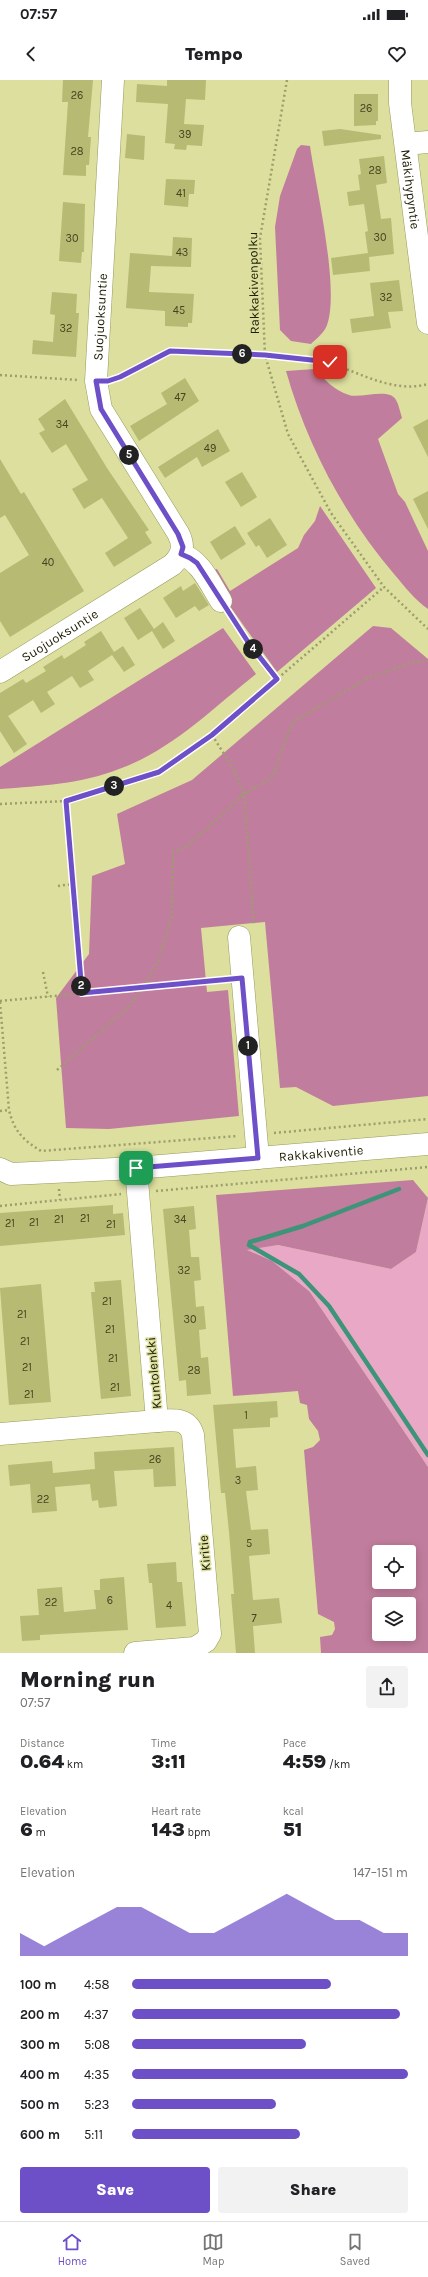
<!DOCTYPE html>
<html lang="en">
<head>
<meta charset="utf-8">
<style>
  body { margin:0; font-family:Karla,sans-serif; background:#f2f2f2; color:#202124; height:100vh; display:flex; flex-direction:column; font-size:15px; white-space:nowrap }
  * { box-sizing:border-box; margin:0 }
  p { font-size:13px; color:#757577 }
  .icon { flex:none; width:22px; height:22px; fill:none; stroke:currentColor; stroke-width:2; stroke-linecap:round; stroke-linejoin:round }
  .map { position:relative; height:1573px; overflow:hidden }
  .sheet { display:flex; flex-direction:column; background:#fff; flex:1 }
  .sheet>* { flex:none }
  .controls { position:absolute; left:372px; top:1465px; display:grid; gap:8px }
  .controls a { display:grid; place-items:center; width:44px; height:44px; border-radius:4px; background:#fff; box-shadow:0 2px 10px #0003; font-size:20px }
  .pin { position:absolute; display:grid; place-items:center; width:34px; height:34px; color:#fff; margin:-17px; border-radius:8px; box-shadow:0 2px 6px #0006 }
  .km { position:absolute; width:20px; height:20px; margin:-10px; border-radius:50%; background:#222; color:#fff; font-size:11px; line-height:20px; text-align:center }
  .round { display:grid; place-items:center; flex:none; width:42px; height:42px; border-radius:4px; background:#f2f2f2 }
  .overview { display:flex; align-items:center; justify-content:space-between; height:68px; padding:0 20px }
  h1 { font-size:22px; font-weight:800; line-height:30px }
  .figures { display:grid; grid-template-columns:repeat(3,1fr); gap:6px; height:68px; padding:4px 20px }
  .figures div { display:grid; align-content:center }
  .figures b { font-size:20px; font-weight:800 }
  .figures small { font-size:11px; font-weight:400 }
  .figures p { font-size:11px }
  .chart { height:112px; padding:8px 20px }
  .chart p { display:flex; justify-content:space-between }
  .chart svg { width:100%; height:72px; margin-top:4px; fill:#6d4fc8; opacity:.7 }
  .action { display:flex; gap:8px; margin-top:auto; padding:8px 20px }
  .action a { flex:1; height:46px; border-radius:4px; background:#6d4fc8; color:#fff; font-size:16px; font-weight:800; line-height:46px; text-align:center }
  .action a+a { background:#f2f2f2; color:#202124 }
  ul { padding:0 20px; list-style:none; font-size:13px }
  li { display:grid; grid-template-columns:64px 48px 1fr; align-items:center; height:30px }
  li i { height:10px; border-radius:5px; background:#6d4fc8 }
  .status { display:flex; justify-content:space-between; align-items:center; height:28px; padding:0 20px; background:#fff; direction:ltr }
  .status svg { height:11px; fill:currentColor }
  header { display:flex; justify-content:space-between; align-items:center; height:52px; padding:0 20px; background:#fff; font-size:18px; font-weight:800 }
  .dock { display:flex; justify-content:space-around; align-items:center; height:56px; border-top:1px solid #e0e0e0; background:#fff; font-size:11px; color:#757577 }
  .dock a { display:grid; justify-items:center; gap:2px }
  .dock .on { color:#6d4fc8 }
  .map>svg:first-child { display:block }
  .green { fill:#e9a9c6 }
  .forest { fill:#c17d9d; fill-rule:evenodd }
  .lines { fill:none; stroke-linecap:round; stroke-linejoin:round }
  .stream { stroke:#3d9479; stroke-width:4.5 }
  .building { fill:#b7ba72 }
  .minor-casing { stroke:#989a5c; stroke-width:23 }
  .path { stroke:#9c9e6b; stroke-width:2.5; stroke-dasharray:2 3; stroke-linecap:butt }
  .minor { stroke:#fff; stroke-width:22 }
  .route-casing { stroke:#fff; stroke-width:8 }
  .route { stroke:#6d4fc8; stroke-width:5 }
  .labels { text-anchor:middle; stroke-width:3; stroke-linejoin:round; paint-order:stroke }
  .number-label { font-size:11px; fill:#444420 }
  .street-label { font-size:13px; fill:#1d1d04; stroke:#dcdf9e }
</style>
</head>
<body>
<div class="status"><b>07:57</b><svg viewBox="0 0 49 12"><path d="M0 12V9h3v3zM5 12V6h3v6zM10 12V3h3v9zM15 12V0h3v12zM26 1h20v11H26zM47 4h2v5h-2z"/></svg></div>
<header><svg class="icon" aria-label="back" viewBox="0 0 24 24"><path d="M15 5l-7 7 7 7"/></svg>Tempo<svg class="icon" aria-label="heart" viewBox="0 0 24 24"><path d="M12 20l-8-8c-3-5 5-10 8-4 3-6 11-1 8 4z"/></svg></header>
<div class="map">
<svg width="428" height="1573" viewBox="0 0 428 1573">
  <rect width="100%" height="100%" fill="#dcdf9e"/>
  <path class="green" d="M428,1119V1387L310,1212L246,1169L278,1165L391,1189L416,1172Z"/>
  <path class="forest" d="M301,65L310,66C316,107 340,209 327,245C325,252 316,259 311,264L291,261L280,250L275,147L280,116L297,69Z
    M315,289C326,301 334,310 349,315C361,319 389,307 396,320C399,325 400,332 402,338L378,359L398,414L405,422L428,471V529C415,520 405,507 394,494C344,435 307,365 286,291Z
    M320,426L376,508L277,592L206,493L217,489L230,511L298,468L304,455L315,441Z
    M373,546L391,548L428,579V1016L333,1026L296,1007L280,1008L265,842L201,848L207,912L228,910L239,1036L109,1049L66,1048L56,918L89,874L92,796L125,784L117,734L192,700Z
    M223,548L256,594C213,628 172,670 119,689C81,704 40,706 0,709V687Z
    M413,1100L428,1118L416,1172L391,1189L278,1165L247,1170L272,1181L310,1212L428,1387V1573H321L320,1557L332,1555L335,1549L334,1542L318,1534L304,1370L313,1367L320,1360L318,1351L309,1339L307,1325L300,1323L298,1311L233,1316L216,1115ZM379,1472H409V1502H379ZM379,1524H409V1554H379Z"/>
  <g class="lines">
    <path class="stream" d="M399,1109L303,1146L250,1162L249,1165L299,1194L329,1226L428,1375"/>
  </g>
  <path class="building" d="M63,0H93L88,57H91L89,85H86V96L63,95L68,22H62Z
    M167,0H206L205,20L186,19L184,44L204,45L202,66L187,65L186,70L174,69L175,64L165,63L168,24L136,22L137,4L167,6Z
    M354,14H378V41H376V45L354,46Z
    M340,49L381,55V59L324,66L322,51Z
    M127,54L145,56L144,80L125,78Z
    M384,76L387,103L376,105L381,139L391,138L394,174L369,177L370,191L333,195L331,178L368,173L365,152L368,151L364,124L349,126L347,112L360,110L358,95L361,94L359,79Z
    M166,99L195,100L194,114H189L188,127L164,125Z
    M63,122L85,124L84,172H82L81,183L59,181Z
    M173,157L192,158L191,187L151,186L149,212L194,214L192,243H188V247L165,246V231L126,228L130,173L172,176Z
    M399,200L403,231L388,232L391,248L352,253L350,239L374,236L370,203Z
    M52,212L77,214L76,233H79L76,277L32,274L33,260L53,262L55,235L50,234Z
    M185,298L199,321L139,361L130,346L167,324L161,313Z
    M65,319L107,388L149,450L145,452L152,463L114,487L105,473L128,458L102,418L84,429L72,409L88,400L66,364L52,373L39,353L45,350L38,339Z
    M428,339V377L413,347Z
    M218,349L230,371L202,387L197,377L165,398L158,387Z
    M0,379L21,414L24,412L84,511L10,557L0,541V493L29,475L5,435L0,438Z
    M242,392L257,417L241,427L225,402Z
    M428,411V449L413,419Z
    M270,438L287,465L267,478L259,465L256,467L247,453Z
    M235,446L246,464L221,480L210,462Z
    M195,503L209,525L199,531L195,526L176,538L163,518L181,506L183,511Z
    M140,528L154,549L163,542L175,561L163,569L152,551L138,560L124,538Z
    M101,551L114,572L123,566L135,585L124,592L112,575L88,591L94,600L80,608L72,596L47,612L55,624L41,633L33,620L8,636L27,664L14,673L0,651V613L23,599L26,603L46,591L43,587L62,575L64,579L86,565L84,562Z
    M113,1125V1134L123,1133L125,1155L0,1166V1133Z
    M194,1126L196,1149L189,1150L191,1177H199L201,1200L194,1201L196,1227L204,1226L206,1249L199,1250L201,1278L208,1277L211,1314L187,1316L186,1300L179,1301L163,1129Z
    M121,1200L131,1316L101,1319L91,1212H95L94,1202Z
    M41,1204L51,1322L9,1325L0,1208Z
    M277,1321L278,1337L270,1338V1347L233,1349L236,1388L256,1386L258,1410L246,1411L251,1450L268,1449L270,1474L249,1476L253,1520L279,1518L282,1543L253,1546L255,1573H236L231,1514H234L229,1452L225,1413H221L213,1325Z
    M174,1367L176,1406L154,1407L153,1389L114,1391L117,1426L99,1428L98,1420L92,1421L90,1404L55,1407L57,1431L32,1433L30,1404L10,1406L8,1385L52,1381L53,1393L95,1389L94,1372Z
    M176,1482L177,1502H182L186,1546L156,1548L152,1503H149L147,1484Z
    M124,1497L128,1550L40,1555V1560L22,1561L20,1536L39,1535L37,1509L62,1507L64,1532L96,1529L94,1510H100V1499Z"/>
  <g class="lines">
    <defs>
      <g id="minor">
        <path id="s1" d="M400,0V23L428,243"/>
        <path d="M406,64L428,62"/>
        <path d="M181,474C201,481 210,504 221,521"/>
        <path id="s2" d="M0,592L172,485C182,476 185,466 178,453L101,329L96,301L113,0"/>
        <path d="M239,857L258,1078"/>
        <path id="s3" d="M0,1089L11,1094L136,1088L428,1064"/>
        <path d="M0,1354L157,1341L136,1088"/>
        <path d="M135,1573L195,1568L206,1561L210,1554L193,1355C188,1337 172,1340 157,1341"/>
      </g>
    </defs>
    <use href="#minor" class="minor-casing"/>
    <path class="path" d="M287,0L260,158L265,275L288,354L331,433L384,507L428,549
      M0,295L78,300
      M115,299C139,290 157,272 184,271L312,278C351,286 388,315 428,304
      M231,536L277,599
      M212,655L233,688L244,714L254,845
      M66,721L82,913
      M0,724L66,721L159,692L212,655L384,507
      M58,806L73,804
      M43,892L48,917
      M0,921L225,900
      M0,922L9,1030C14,1051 23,1060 41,1071L237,1056
      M57,990L123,932L140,913L158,882L172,836L173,772L189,765L244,714L273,697L285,661L294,641L366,599L413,582L428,581
      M0,1031L9,1030
      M274,1053L428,1039
      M59,1109L60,1120
      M156,1111L428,1087
      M0,1126L121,1114"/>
    <use href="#minor" class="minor"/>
  </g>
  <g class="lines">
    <defs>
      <path id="route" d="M136,1088L258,1078L242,898L82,913L66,721L159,692L212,655L277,599L248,562L197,483L190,478L181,474L183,467L178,454L101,329L96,301H108L120,297L170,271L265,275L330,282"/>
    </defs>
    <use href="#route" class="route-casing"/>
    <use href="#route" class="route"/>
  </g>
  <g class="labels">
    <g class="number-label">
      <text x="77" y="19">26</text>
      <text x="366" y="32">26</text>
      <text x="185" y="58">39</text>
      <text x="77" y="75">28</text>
      <text x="375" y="94">28</text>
      <text x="181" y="117">41</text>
      <text x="380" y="161">30</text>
      <text x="72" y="162">30</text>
      <text x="182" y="176">43</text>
      <text x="386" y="221">32</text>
      <text x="179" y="234">45</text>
      <text x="66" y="252">32</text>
      <text x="180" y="321">47</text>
      <text x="62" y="348">34</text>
      <text x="210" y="372">49</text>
      <text x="48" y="486">40</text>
      <text x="85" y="1142">21</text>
      <text x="59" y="1143">21</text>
      <text x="180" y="1143">34</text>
      <text x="34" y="1146">21</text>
      <text x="10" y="1147">21</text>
      <text x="111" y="1148">21</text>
      <text x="184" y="1194">32</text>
      <text x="107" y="1225">21</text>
      <text x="22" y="1238">21</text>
      <text x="190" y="1243">30</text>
      <text x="110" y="1253">21</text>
      <text x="25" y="1265">21</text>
      <text x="113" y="1282">21</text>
      <text x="27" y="1291">21</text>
      <text x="194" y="1294">28</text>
      <text x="115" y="1311">21</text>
      <text x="29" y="1318">21</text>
      <text x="246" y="1339">1</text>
      <text x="155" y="1383">26</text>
      <text x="238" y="1404">3</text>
      <text x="43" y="1423">22</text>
      <text x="249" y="1467">5</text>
      <text x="110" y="1524">6</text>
      <text x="51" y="1526">22</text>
      <text x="169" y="1529">4</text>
      <text x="254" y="1542">7</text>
    </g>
    <g class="street-label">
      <text dy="5" stroke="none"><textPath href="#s1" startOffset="110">Mäkihypyntie</textPath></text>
      <text transform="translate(253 203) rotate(-91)" y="5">Rakkakivenpolku</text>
      <text dy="5" stroke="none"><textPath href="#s2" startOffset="477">Suojuoksuntie</textPath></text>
      <text dy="5" stroke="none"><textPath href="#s2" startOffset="70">Suojuoksuntie</textPath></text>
      <text dy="5" stroke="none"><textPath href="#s3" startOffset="323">Rakkakiventie</textPath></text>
      <text transform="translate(153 1293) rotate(-95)" y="5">Kuntolenkki</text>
      <text transform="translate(204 1473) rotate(-95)" y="5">Kiritie</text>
    </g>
  </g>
</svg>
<div class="controls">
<a><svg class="icon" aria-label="locate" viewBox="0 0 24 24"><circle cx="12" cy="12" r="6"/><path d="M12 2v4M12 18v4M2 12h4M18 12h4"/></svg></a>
<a><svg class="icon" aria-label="layers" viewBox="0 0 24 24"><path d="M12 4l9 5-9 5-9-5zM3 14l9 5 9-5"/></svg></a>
</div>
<div class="pin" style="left:136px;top:1088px;background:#1e9e55"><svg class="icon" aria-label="arrive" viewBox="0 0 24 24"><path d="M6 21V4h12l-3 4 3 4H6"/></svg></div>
<div class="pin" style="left:330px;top:282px;background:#d93025"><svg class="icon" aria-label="check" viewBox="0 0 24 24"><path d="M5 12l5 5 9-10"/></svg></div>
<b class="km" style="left:248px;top:966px">1</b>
<b class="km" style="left:81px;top:906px">2</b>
<b class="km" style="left:114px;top:706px">3</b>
<b class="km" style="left:253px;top:569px">4</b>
<b class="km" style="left:129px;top:375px">5</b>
<b class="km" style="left:242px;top:274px">6</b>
</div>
<section class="sheet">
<div class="overview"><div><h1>Morning run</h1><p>07:57</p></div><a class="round"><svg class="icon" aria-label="share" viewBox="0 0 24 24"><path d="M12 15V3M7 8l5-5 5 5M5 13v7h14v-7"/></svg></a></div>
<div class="figures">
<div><p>Distance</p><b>0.64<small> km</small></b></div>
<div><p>Time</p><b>3:11</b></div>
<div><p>Pace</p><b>4:59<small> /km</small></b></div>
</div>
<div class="figures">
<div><p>Elevation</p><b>6<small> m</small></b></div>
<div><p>Heart rate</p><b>143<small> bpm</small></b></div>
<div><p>kcal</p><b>51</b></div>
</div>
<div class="chart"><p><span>Elevation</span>147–151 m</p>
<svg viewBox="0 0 160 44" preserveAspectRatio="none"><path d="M0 44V30L10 38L20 30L30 22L40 14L50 14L60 22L70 30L80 30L90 22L100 14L110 6L120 14L130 22L140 22L150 30L160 30V44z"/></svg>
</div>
<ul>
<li><b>100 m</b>4:58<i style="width:72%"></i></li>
<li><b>200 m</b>4:37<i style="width:97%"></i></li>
<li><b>300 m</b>5:08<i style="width:63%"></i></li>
<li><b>400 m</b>4:35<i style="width:100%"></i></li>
<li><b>500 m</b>5:23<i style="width:52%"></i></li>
<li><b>600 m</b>5:11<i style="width:61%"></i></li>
</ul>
<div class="action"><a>Save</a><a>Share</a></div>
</section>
<nav class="dock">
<a class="on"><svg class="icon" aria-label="home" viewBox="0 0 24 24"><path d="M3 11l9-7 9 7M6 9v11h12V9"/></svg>Home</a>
<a><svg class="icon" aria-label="map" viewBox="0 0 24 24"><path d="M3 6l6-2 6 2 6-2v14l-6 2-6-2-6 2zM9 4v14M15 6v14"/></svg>Map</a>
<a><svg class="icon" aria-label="saved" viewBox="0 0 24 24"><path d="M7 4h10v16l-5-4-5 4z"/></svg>Saved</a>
</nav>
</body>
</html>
